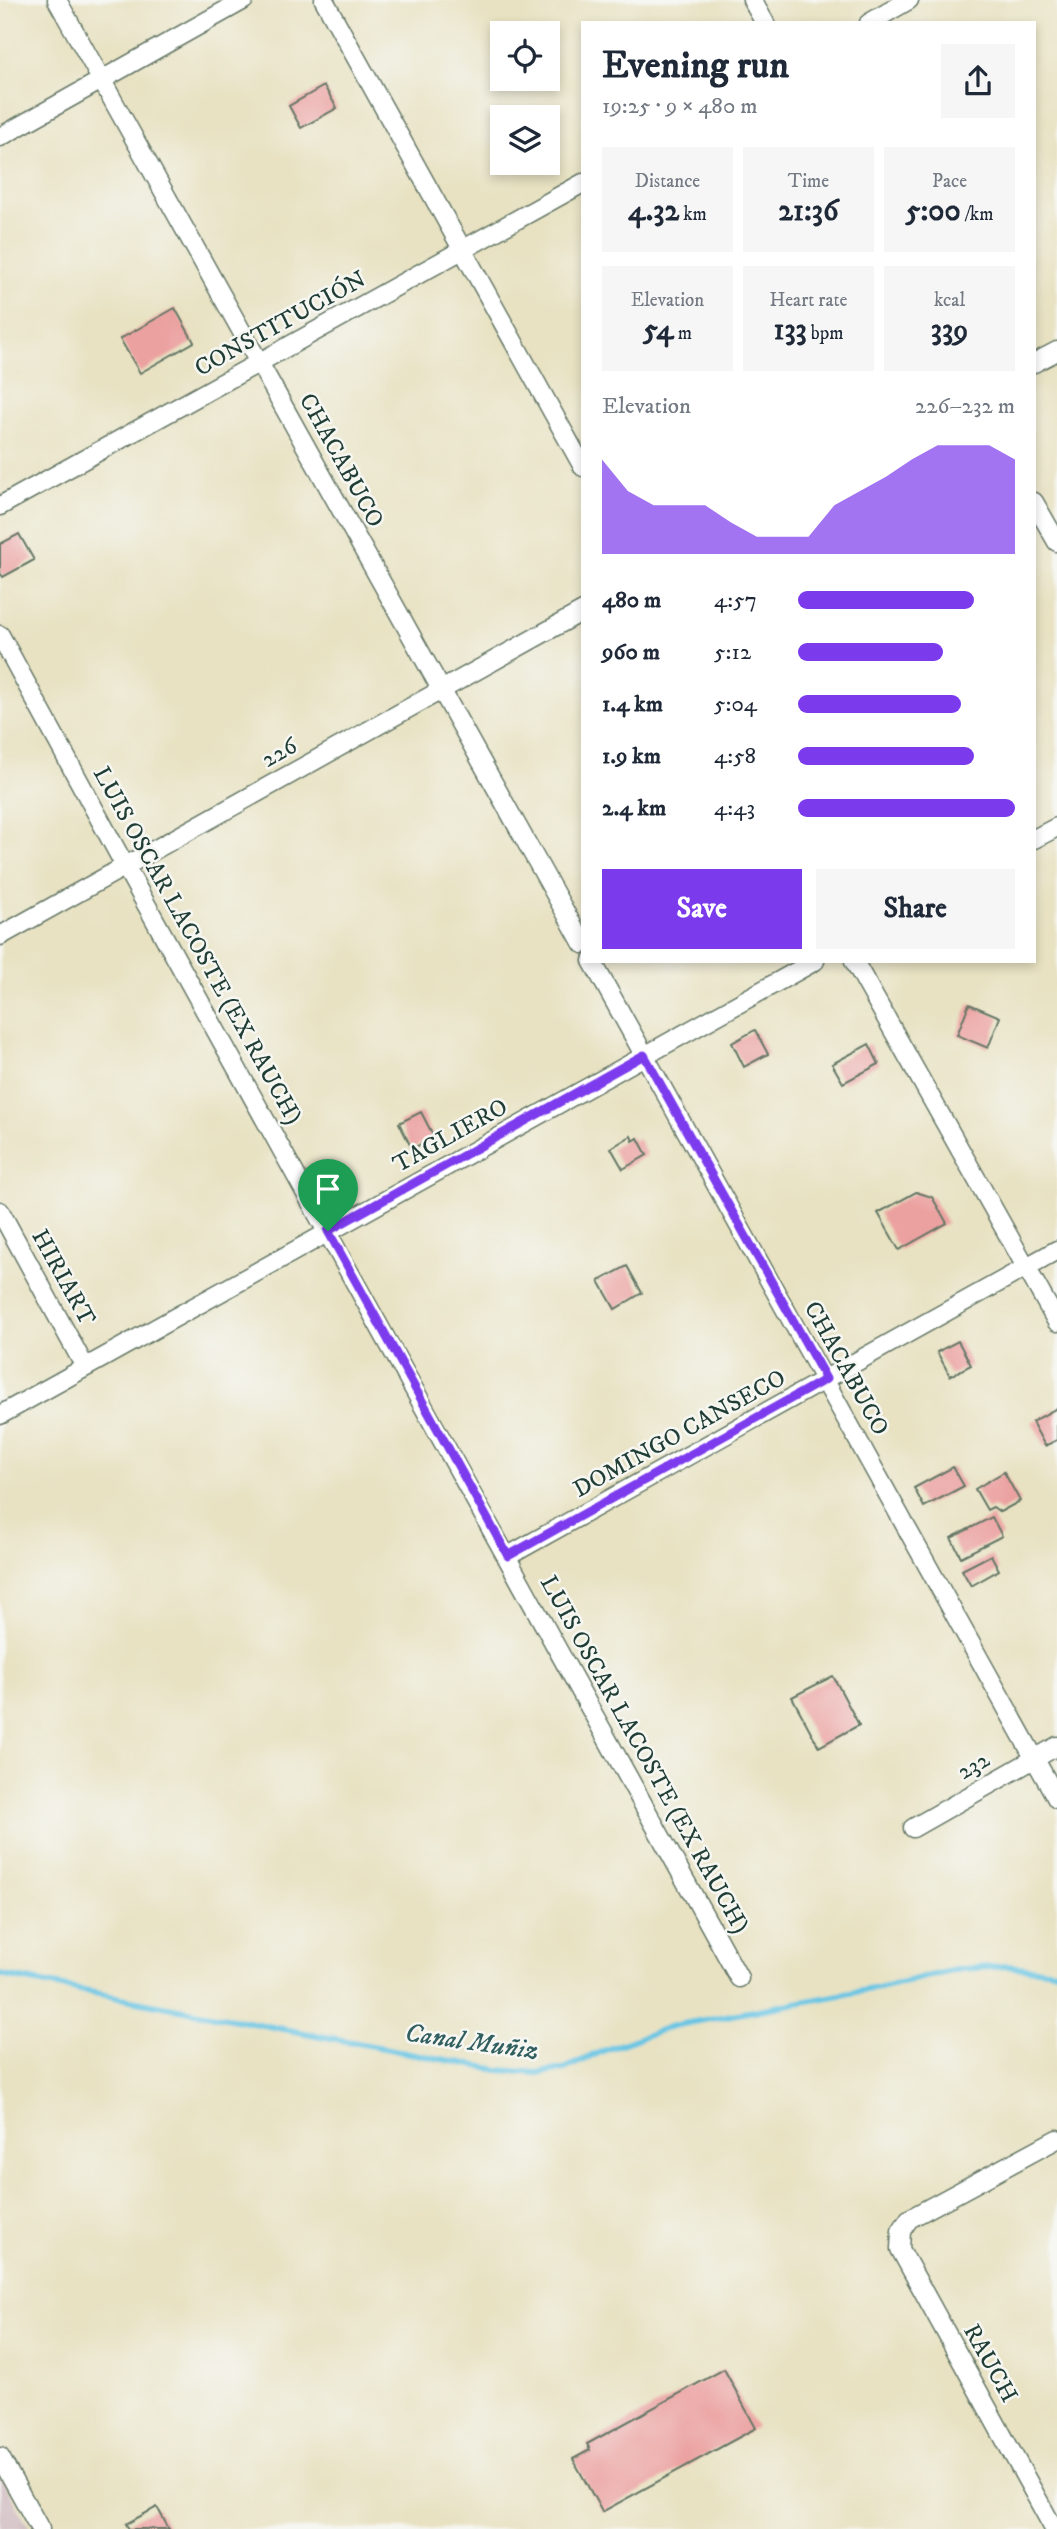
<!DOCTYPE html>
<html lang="en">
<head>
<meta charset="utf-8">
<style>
  body { margin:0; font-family:"IM FELL DW Pica",serif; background:#f6f6f7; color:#1f2937; height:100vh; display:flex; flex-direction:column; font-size:26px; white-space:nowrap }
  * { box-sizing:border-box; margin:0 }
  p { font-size:23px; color:#747a83 }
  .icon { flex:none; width:38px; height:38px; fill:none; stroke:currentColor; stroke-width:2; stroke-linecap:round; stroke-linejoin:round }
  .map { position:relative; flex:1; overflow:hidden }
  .drawer { position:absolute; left:581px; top:21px; width:455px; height:942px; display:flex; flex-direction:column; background:#fff; border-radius:0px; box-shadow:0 4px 10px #0003 }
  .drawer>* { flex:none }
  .buttons { position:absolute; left:490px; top:21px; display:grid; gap:14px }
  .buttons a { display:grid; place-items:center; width:70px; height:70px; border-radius:0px; background:#fff; box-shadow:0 4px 10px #0003; font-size:35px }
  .pin { position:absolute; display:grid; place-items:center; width:60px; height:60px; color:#fff; margin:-72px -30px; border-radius:50% 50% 50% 0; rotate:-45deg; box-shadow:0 0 7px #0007 }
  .pin .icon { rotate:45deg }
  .round { display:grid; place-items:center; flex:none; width:74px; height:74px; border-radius:0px; background:#f6f6f7 }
  .summary { display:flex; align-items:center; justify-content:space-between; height:119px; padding:0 21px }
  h1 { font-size:38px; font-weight:800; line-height:52px }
  .stats { display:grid; grid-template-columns:repeat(3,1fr); gap:10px; height:119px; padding:7px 21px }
  .stats div { display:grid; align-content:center; border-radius:0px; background:#f6f6f7; text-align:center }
  .stats b { font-size:30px; font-weight:800 }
  .stats small { font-size:19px; font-weight:400 }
  .stats p { font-size:19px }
  .chart { height:196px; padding:14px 21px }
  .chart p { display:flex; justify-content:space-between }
  .chart svg { width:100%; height:126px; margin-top:7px; fill:#7c3aed; opacity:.7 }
  .action { display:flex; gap:14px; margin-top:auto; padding:14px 21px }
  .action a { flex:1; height:80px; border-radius:0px; background:#7c3aed; color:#fff; font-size:28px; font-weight:800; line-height:80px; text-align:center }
  .action a+a { background:#f6f6f7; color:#1f2937 }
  ul { padding:0 21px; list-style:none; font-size:23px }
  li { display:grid; grid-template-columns:112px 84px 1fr; align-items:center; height:52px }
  li i { height:18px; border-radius:9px; background:#7c3aed }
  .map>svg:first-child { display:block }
  .industrial { fill:#d2bec3 }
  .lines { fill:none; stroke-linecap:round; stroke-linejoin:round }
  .stream { stroke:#66c5e4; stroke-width:6 }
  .building { fill:#eba1a0 }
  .minor-casing { stroke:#657766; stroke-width:21 }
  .minor { stroke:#fff; stroke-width:18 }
  .route-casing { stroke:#fff; stroke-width:14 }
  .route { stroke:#7c3aed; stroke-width:9 }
  .labels { text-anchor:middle; stroke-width:5; stroke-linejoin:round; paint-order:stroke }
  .street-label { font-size:24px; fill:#1f3d34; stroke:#f6f6f2 }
  .water-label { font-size:26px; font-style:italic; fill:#315f60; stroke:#f6f6f2 }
</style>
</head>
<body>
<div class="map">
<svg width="1057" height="2529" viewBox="0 0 1057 2529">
  <rect width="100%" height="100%" fill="#f6f6f2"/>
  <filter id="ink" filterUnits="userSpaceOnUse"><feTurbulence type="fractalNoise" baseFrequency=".0143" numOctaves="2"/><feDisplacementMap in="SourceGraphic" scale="14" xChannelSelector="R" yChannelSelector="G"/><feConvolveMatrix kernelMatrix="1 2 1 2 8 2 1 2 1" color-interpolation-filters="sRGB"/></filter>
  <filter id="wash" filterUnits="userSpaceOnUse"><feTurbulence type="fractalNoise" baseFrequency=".00686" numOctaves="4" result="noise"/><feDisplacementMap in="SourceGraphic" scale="28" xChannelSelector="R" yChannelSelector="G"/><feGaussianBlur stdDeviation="1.57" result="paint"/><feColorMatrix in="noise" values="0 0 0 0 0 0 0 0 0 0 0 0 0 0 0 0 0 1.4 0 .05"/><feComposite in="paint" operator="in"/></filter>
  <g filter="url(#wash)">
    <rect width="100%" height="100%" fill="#e8e2c2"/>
    <path class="industrial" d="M0,2475L30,2529H0Z"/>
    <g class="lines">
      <path class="stream" d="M0,1975L499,2070L537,2073L564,2069L605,2050L672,2026L878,1988L960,1969L1006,1966L1057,1971"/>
    </g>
    <g id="blocks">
      <path class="building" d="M324,86L337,108L301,128L289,106Z
        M175,308L194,342L140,373L120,339Z
        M19,534L34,560L3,577L0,573V544Z
        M969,1004L1000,1017L988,1048L957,1035Z
        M755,1030L768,1054L744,1067L732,1043Z
        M869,1044L879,1064L843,1083L832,1064Z
        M421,1112L434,1137L412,1149L399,1123Z
        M631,1136L633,1141L638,1138L647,1155L623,1169L611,1148Z
        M916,1192L932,1197L947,1223L899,1250L878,1213Z
        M627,1266L642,1293L615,1309L599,1281Z
        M958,1341L971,1365L950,1376L937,1352Z
        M1057,1408V1440L1045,1446L1032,1422Z
        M953,1467L964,1486L924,1507L914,1488Z
        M1004,1472L1020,1501L1000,1512L993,1507L987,1510L975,1489Z
        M992,1517L1002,1536L961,1557L951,1538Z
        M991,1555L999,1570L971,1586L962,1570Z
        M833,1676L859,1725L819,1747L792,1697Z
        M724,2369L756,2428L602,2512L573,2459L590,2450L587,2444Z
        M157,2507L169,2529H129L126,2524Z"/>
    </g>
  </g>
  <g filter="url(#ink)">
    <use href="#blocks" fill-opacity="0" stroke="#657766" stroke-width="2"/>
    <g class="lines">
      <defs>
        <path id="minor" d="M57,0L583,944
          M324,0L583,467
          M752,0L765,23
          M869,23L909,0
          M0,137L244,0
          M1034,363L1057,351
          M1034,502L1057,542
          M0,506L583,183
          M0,635L125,866L739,1978
          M1034,839L1057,827
          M0,936L583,611
          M592,961L1057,1799
          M854,961L1057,1322
          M0,1211L85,1367
          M0,1415L815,961
          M508,1556L1057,1250
          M913,1828L1057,1746
          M0,2457L40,2529
          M1054,2529L900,2249L901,2231L909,2219L1057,2139"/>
      </defs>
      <use href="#minor" class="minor-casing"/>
      <use href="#minor" class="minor"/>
    </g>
  </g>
  <g class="lines" filter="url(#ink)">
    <defs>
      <path id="route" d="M644,1055L826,1379L508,1556L328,1231Z"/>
    </defs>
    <use href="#route" class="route-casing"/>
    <use href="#route" class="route"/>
  </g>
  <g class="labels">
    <g class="street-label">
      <text transform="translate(280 323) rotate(-29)" y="8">CONSTITUCIÓN</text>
      <text transform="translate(342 460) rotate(61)" y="8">CHACABUCO</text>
      <text transform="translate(279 752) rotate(-29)" y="8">226</text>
      <text transform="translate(198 945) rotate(61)" y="8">LUIS OSCAR LACOSTE (EX RAUCH)</text>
      <text transform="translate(450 1135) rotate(-29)" y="8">TAGLIERO</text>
      <text transform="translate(64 1277) rotate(61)" y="8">HIRIART</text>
      <text transform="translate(847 1368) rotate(61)" y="8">CHACABUCO</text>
      <text transform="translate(679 1433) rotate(-29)" y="8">DOMINGO CANSECO</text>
      <text transform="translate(645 1754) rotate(61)" y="8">LUIS OSCAR LACOSTE (EX RAUCH)</text>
      <text transform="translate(973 1765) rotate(-30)" y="8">232</text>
      <text transform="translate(991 2363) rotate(61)" y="8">RAUCH</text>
    </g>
    <g class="water-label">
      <text transform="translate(472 2041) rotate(8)" y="9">Canal Muñiz</text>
    </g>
  </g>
</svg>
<div class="buttons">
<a><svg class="icon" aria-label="locate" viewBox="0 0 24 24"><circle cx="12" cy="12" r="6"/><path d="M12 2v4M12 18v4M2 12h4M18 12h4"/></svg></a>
<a><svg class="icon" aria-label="layers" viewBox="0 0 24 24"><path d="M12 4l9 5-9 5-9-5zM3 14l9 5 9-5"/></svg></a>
</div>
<div class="pin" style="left:328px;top:1231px;background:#1e9e55"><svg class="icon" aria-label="arrive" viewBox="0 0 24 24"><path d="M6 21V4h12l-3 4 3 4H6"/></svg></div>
<section class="drawer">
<div class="summary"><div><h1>Evening run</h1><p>19:25 · 9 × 480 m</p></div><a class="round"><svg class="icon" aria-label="share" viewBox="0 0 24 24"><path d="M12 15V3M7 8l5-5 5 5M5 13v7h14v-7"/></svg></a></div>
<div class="stats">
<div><p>Distance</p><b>4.32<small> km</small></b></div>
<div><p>Time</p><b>21:36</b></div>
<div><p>Pace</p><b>5:00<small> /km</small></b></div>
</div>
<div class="stats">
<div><p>Elevation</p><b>54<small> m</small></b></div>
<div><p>Heart rate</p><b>133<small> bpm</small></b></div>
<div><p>kcal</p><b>339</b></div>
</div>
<div class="chart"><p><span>Elevation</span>226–232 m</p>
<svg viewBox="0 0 160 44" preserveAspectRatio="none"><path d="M0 44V11L10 22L20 27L30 27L40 27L50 33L60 38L70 38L80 38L90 27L100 22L110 17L120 11L130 6L140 6L150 6L160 11V44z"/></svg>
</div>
<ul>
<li><b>480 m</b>4:57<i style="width:81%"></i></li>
<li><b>960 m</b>5:12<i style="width:67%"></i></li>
<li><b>1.4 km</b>5:04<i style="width:75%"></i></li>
<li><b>1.9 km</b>4:58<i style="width:81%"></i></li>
<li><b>2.4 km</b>4:43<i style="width:100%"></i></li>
</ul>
<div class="action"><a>Save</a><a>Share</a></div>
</section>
</div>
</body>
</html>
